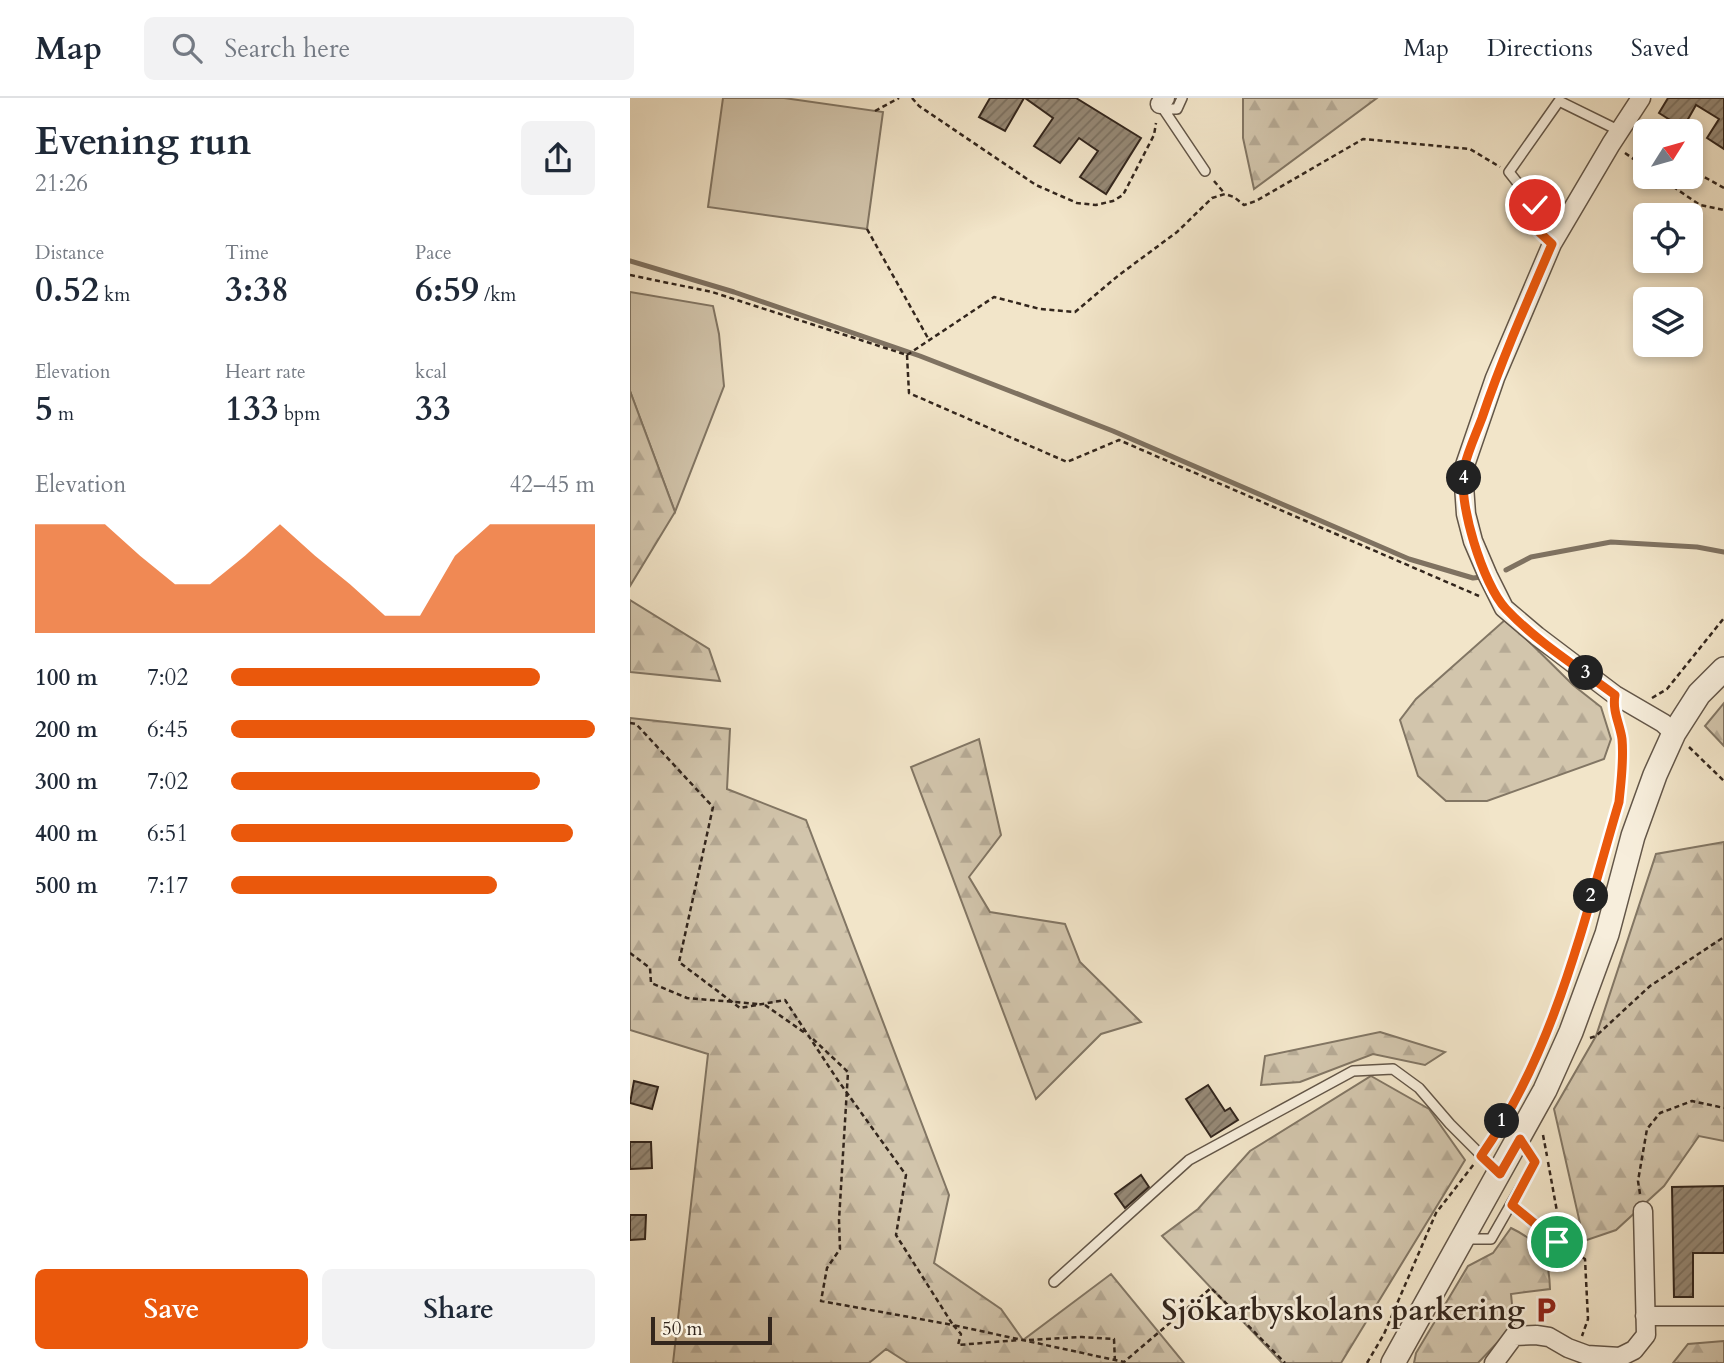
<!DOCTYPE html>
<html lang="en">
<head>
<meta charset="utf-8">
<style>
  body { margin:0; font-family:Cardo,serif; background:#f2f2f3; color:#1f2937; height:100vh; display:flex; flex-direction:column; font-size:26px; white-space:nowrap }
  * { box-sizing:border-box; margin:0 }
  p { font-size:23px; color:#747a83 }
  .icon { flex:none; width:38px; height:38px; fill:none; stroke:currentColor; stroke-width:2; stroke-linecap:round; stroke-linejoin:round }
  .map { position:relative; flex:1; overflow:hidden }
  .sheet { display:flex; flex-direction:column; background:#fff; width:630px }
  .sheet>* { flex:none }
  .needle { width:46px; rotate:53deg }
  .tools { position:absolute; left:1003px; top:21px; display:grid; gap:14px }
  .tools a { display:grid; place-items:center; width:70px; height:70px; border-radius:10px; background:#fff; box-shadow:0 4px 10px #0003; font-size:35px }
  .scale { position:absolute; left:21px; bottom:18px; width:121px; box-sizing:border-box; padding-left:7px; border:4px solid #33261d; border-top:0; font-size:19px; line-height:24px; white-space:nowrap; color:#33261d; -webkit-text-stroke:5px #f7eedc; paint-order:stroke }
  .pin { position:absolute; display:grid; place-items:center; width:60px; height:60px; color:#fff; margin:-30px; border:4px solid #fff; border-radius:50%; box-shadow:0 2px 7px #0007 }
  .km { position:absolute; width:35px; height:35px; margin:-18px; border-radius:50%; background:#222; color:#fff; font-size:19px; line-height:35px; text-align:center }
  .round { display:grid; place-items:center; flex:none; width:74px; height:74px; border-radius:10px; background:#f2f2f3 }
  .head { display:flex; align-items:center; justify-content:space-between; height:119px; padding:0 35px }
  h1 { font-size:38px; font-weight:800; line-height:52px }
  .stats { display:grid; grid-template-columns:repeat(3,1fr); gap:10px; height:119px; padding:7px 35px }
  .stats div { display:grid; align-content:center }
  .stats b { font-size:35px; font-weight:800 }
  .stats small { font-size:19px; font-weight:400 }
  .stats p { font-size:19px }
  .chart { height:196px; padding:14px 35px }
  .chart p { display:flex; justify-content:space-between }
  .chart svg { width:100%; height:126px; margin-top:7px; fill:#ea580c; opacity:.7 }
  .primary-button { display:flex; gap:14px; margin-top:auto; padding:14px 35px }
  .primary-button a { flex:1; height:80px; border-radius:10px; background:#ea580c; color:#fff; font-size:28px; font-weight:800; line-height:80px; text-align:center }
  .primary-button a+a { background:#f2f2f3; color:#1f2937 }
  ul { padding:0 35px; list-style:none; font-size:23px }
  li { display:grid; grid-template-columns:112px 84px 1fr; align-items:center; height:52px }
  li i { height:18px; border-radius:9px; background:#ea580c }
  header { display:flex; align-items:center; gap:42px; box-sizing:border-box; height:98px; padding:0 35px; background:#fff; border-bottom:2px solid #e0e1e3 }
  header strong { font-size:33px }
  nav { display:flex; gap:38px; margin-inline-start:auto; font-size:24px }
  .search { width:490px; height:63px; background:#f2f2f3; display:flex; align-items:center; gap:18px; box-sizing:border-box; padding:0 24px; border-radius:10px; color:#747a83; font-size:26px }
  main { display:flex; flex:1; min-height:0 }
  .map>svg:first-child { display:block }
  .grass { fill:#d2c5ac; stroke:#827664; stroke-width:2 }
  .forest { fill:url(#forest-firs); stroke:#827664; stroke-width:2 }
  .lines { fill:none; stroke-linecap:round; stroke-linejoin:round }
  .stream { stroke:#7f7261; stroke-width:5 }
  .building { fill:url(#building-hatch); stroke:#33261d; stroke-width:2 }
  .service-casing { stroke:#635648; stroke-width:12 }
  .minor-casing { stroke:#635648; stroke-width:21 }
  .tertiary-casing { stroke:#635648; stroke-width:26 }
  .path { stroke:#33261d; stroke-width:2.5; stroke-dasharray:5 3.5; stroke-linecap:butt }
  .service { stroke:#f7eedc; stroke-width:9 }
  .minor { stroke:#f7eedc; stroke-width:18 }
  .tertiary { stroke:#f7eedc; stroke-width:23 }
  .route-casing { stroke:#fff; stroke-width:14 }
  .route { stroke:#ea580c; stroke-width:9 }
  .labels { text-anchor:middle; stroke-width:5; stroke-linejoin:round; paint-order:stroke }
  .poi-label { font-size:30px; font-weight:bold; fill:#33261d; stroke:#f7eedc; text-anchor:end }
</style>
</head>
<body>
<header>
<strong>Map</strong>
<div class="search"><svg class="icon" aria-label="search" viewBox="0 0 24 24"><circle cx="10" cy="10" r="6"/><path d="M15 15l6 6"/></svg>Search here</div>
<nav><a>Map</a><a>Directions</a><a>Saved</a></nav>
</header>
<main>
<section class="sheet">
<div class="head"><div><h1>Evening run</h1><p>21:26</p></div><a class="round"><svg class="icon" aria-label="share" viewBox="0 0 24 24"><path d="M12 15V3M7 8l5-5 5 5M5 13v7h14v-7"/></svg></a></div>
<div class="stats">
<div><p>Distance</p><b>0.52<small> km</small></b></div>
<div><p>Time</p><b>3:38</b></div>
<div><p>Pace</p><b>6:59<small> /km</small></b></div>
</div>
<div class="stats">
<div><p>Elevation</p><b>5<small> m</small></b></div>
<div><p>Heart rate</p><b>133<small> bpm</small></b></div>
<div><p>kcal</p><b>33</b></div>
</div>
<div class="chart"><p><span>Elevation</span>42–45 m</p>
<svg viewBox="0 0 160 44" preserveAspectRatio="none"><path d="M0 44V6L10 6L20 6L30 17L40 27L50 27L60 17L70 6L80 17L90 27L100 38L110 38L120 17L130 6L140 6L150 6L160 6V44z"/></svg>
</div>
<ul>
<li><b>100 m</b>7:02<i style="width:85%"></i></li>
<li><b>200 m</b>6:45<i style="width:100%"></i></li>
<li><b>300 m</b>7:02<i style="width:85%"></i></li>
<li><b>400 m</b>6:51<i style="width:94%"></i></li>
<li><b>500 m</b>7:17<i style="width:73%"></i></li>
</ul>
<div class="primary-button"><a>Save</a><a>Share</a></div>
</section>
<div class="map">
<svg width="1094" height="1265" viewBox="0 0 1094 1265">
  <defs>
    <pattern id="forest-firs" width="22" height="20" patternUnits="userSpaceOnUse" patternTransform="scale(1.75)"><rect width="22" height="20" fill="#d2c5ac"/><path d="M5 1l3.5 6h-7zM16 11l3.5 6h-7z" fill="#b5a994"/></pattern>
    <pattern id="building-hatch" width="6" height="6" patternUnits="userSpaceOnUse" patternTransform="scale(1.75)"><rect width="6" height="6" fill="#968976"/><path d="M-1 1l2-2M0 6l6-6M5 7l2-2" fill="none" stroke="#7b7060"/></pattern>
  </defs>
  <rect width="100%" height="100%" fill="#f2e5c9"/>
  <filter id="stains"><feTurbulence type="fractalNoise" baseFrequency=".00286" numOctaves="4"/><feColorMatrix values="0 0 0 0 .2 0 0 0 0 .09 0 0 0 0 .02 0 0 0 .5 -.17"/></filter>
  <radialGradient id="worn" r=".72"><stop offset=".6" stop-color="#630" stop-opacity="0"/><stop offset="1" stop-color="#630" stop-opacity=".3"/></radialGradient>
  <path class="grass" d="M93,0H154L253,14L237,131L78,109Z
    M0,194L83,208L89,236L94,288L45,414L0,293Z"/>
  <path class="forest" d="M613,0H747L624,91L613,40Z
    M0,293L45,414L0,488Z
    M0,502L79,551L90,583L0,574Z
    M876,521L943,587L971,609L981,641L974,661L857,703H816L788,678L770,622L786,601Z
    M1094,605V648L1075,628Z
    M0,620L100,631L97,691L176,722L319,1097L304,1165L371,1211L393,1242L481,1176L554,1265H278L256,1251L239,1265H43L78,956L0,932Z
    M349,641L371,737L339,779L360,814L435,826L450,864L511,924L471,936L406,1001L281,669Z
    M1094,744V1043L1069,1038L1034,1088L986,1132L954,1143L924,1011L966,938L1026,756Z
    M750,934L815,954L795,967L743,956L670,984L631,987L635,958Z
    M741,978L799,1011L835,1062L711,1265H652L532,1138L568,1111L620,1053Z
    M881,1130C912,1145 919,1157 920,1191L881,1196L884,1227L848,1265H784L786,1255L838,1168L863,1155Z
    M1094,1243V1265H1043L1058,1246Z"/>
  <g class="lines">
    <path class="stream" d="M0,163L104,194L290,258L483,333L779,461L843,480L852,479
      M876,472L901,459L981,444L1067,449L1094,454"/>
  </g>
  <path class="building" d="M360,0H394L375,33L349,19Z
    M395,0H446L511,40L476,96L450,79L468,53L449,40L430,65L404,48L423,20Z
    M1038,0H1094V51L1077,40L1089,21L1066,7L1053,30L1029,15Z
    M4,983L28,989L22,1011L0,1005Z
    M578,987L595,1013L600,1010L608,1022L581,1039L556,1001Z
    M0,1044H21L22,1070L0,1071Z
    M511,1077L519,1089L495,1110L485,1096Z
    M1094,1088V1155H1063V1199H1044L1042,1089Z
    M0,1117H16L15,1141L0,1142Z"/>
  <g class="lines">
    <defs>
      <path id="service" d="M530,6L575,73
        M533,11H547L552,0
        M922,146L908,133L905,107L879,74L929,3L990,33
        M836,1141H861L905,1064L890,1041
        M424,1184L559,1062L723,973L763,971L789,990L820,1026L869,1075"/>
      <path id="minor" d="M1011,0L981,46L922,146L865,280L833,373L836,416L843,443L858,478L874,510L907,538L985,597L1033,625L1044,635
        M530,6L535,0
        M1015,1218H1094
        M864,1265L884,1238L906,1237L919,1239L938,1250L957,1257L990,1259L1004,1252L1016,1237L1013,1113"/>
      <path id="tertiary" d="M763,1265L915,992L941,934L977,836L1003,738L1025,677L1044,635L1069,596L1094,571"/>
    </defs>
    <use href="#service" class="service-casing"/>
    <use href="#minor" class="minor-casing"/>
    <use href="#tertiary" class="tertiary-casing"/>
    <path class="path" d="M282,0L289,8L406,87L447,105L466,107L483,103L493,97L524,37L526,25
      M245,13L269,0
      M1006,41L1015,46
      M995,55L1015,69
      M1060,71L1094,90
      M1029,79L1070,107L1094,112
      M584,83L595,96
      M237,131L299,242
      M0,177L82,194L277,257
      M277,257L364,199L410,211L445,214L489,177L547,134L582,100L595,96L604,99L614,107L626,103L733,41L840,51L870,69
      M277,257L279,295L437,364L489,342L849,498
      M1022,600L1037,591L1094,520
      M0,625L6,626L83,709L49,864L110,910L155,902L207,981L276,1077L266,1137L323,1227L494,1264L581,1190L655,1265
      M1059,649L1094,683
      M0,855L20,870L21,885L57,900L128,906
      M135,907L175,935
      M960,940L966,938L1020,888L1094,839
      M183,941L218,974L209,1122L210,1151L197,1170L191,1203L323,1227L331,1236L328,1247L389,1242
      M913,1037L917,1058
      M859,1046L896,980L930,902L989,704C992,673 994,647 986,617
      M918,1064L928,1119L927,1144
      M1010,1096L1008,1083L1017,1031L1030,1015L1062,1003L1094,1010
      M891,1115L927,1144L955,1161L958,1221L952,1238
      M399,1242L452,1239L484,1241L485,1265
      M737,1265L754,1236L806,1115L844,1066"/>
    <use href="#service" class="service"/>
    <use href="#minor" class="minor"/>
    <use href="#tertiary" class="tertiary"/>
  </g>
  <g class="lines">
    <defs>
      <path id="route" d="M905,107L908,133L922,146C897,204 872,261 852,320C846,336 838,353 834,370C827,403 853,487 876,511C907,544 949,570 985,597C982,613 990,626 992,641C994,663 991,683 989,704C953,825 925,953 851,1058L870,1076L890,1041L905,1064L882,1107L927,1144"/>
    </defs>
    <use href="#route" class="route-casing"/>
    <use href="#route" class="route"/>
  </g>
  <defs>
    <symbol id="parking-bare" viewBox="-9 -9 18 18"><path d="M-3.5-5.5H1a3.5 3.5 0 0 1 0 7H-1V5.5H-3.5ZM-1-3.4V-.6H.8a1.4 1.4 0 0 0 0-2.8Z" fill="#8f2418" stroke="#f7eedc" stroke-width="2.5" paint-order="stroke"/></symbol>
  </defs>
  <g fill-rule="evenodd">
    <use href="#parking-bare" x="897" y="1193" width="38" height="38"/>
  </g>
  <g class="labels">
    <g class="poi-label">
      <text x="895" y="1222">Sjökarbyskolans parkering</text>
    </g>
  </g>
  <rect width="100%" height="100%" filter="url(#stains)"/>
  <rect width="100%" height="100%" fill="url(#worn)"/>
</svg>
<div class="tools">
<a><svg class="needle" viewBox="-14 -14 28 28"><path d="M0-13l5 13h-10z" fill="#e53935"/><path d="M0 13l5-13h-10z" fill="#747a83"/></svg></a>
<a><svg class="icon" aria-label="locate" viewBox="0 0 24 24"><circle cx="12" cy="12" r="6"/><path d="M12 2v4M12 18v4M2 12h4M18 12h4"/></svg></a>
<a><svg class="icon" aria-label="layers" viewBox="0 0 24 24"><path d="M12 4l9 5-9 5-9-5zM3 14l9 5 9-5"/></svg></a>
</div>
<div class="scale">50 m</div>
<div class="pin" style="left:927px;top:1144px;background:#1e9e55"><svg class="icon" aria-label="arrive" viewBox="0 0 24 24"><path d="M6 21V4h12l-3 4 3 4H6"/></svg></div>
<div class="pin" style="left:905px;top:107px;background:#d93025"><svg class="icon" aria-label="check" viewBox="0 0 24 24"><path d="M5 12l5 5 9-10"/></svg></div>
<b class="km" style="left:872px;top:1023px">1</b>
<b class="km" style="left:961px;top:798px">2</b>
<b class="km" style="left:956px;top:575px">3</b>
<b class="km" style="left:834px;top:380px">4</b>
</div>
</main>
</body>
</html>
